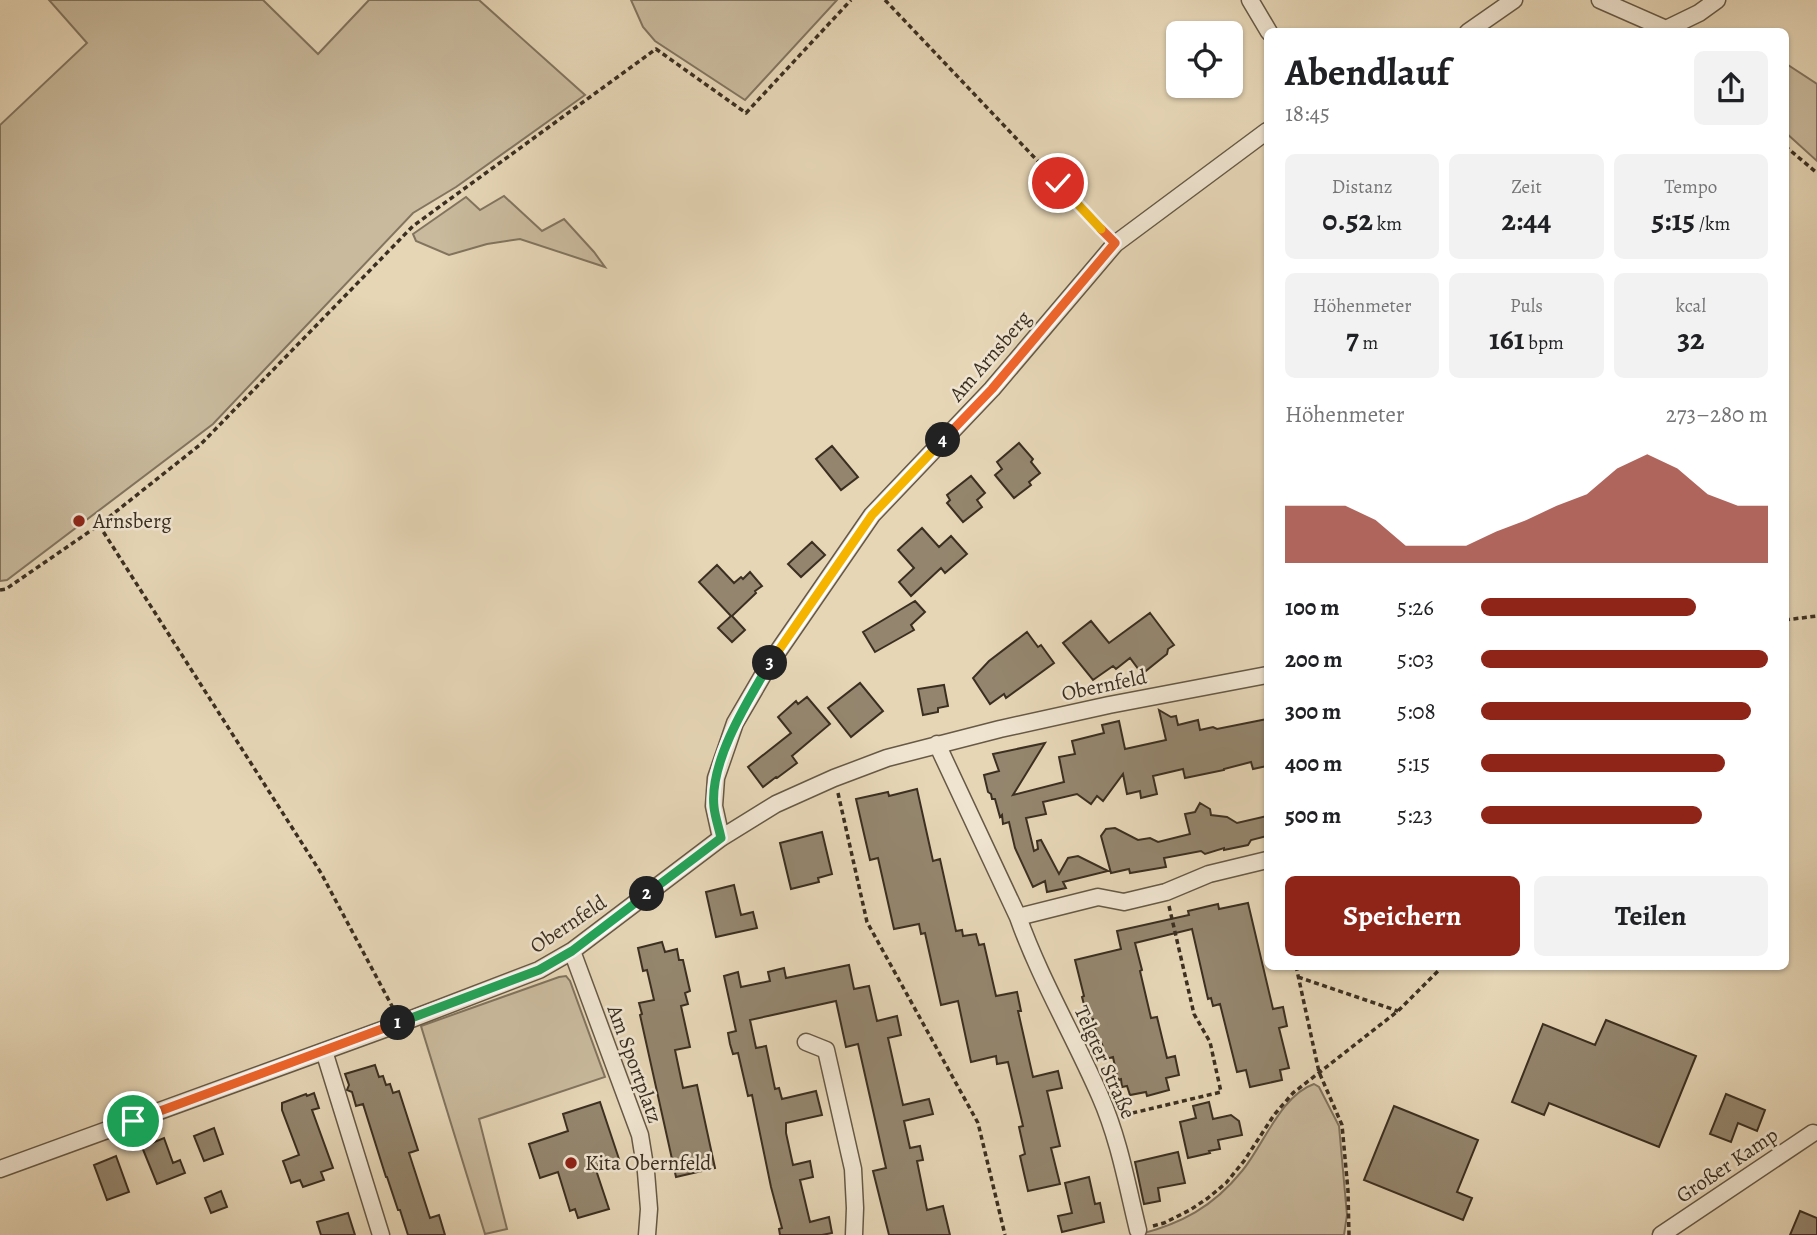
<!DOCTYPE html>
<html lang="de">
<head>
<meta charset="utf-8">
<style>
  body { margin:0; font-family:Alegreya,serif; background:#f2f2f2; color:#202124; height:100vh; display:flex; flex-direction:column; font-size:26px; white-space:nowrap }
  * { box-sizing:border-box; margin:0 }
  p { font-size:23px; color:#757577 }
  .icon { flex:none; width:38px; height:38px; fill:none; stroke:currentColor; stroke-width:2; stroke-linecap:round; stroke-linejoin:round }
  .map { position:relative; flex:1; overflow:hidden }
  .side { position:absolute; left:1264px; top:28px; width:525px; height:942px; display:flex; flex-direction:column; background:#fff; border-radius:10px; box-shadow:0 2px 5px #0004 }
  .side>* { flex:none }
  .tools { position:absolute; left:1166px; top:21px; display:grid; gap:14px }
  .tools a { display:grid; place-items:center; width:77px; height:77px; border-radius:10px; background:#fff; box-shadow:0 2px 5px #0004; font-size:35px }
  .pin { position:absolute; display:grid; place-items:center; width:60px; height:60px; color:#fff; margin:-30px; border:4px solid #fff; border-radius:50%; box-shadow:0 2px 7px #0007 }
  .km { position:absolute; width:35px; height:35px; margin:-18px; border-radius:50%; background:#222; color:#fff; font-size:19px; line-height:35px; text-align:center }
  .round { display:grid; place-items:center; flex:none; width:74px; height:74px; border-radius:10px; background:#f2f2f2 }
  .headline { display:flex; align-items:center; justify-content:space-between; height:119px; padding:0 21px }
  h1 { font-size:38px; font-weight:600; line-height:52px }
  .metrics { display:grid; grid-template-columns:repeat(3,1fr); gap:10px; height:119px; padding:7px 21px }
  .metrics div { display:grid; align-content:center; border-radius:10px; background:#f2f2f2; text-align:center }
  .metrics b { font-size:30px; font-weight:600 }
  .metrics small { font-size:19px; font-weight:400 }
  .metrics p { font-size:19px }
  .chart { height:196px; padding:14px 21px }
  .chart p { display:flex; justify-content:space-between }
  .chart svg { width:100%; height:126px; margin-top:7px; fill:#8f2418; opacity:.7 }
  .primary-button { display:flex; gap:14px; margin-top:auto; padding:14px 21px }
  .primary-button a { flex:1; height:80px; border-radius:10px; background:#8f2418; color:#fff; font-size:28px; font-weight:600; line-height:80px; text-align:center }
  .primary-button a+a { background:#f2f2f2; color:#202124 }
  ul { padding:0 21px; list-style:none; font-size:23px }
  li { display:grid; grid-template-columns:112px 84px 1fr; align-items:center; height:52px }
  li i { height:18px; border-radius:9px; background:#8f2418 }
  .map>svg:first-child { display:block }
  .green { fill:#c9ba9d; stroke:#82745f; stroke-width:2 }
  .building { fill:#94866e; stroke:#3b2f21; stroke-width:2 }
  .lines { fill:none; stroke-linecap:round; stroke-linejoin:round }
  .street-casing { stroke:#665946; stroke-width:19 }
  .path { stroke:#3b2f21; stroke-width:3.5; stroke-dasharray:5 3.5; stroke-linecap:butt }
  .street { stroke:#efe4d0; stroke-width:16 }
  .split-1-casing { stroke:#fff; stroke-width:14 }
  .split-2-casing { stroke:#fff; stroke-width:14 }
  .split-3-casing { stroke:#fff; stroke-width:14 }
  .split-4-casing { stroke:#fff; stroke-width:14 }
  .split-5-casing { stroke:#fff; stroke-width:14 }
  .split-6-casing { stroke:#fff; stroke-width:14 }
  .split-1 { stroke:#f0652b; stroke-width:9 }
  .split-2 { stroke:#22a559; stroke-width:9 }
  .split-3 { stroke:#22a559; stroke-width:9 }
  .split-4 { stroke:#f5b400; stroke-width:9 }
  .split-5 { stroke:#f0652b; stroke-width:9 }
  .split-6 { stroke:#f5b400; stroke-width:9 }
  .poi-dot { fill:#8f2418; stroke:#efe4d0; stroke-width:2.5 }
  .labels { text-anchor:middle; stroke-width:5; stroke-linejoin:round; paint-order:stroke }
  .street-label { font-size:21px; fill:#3b2f21; stroke:#efe4d0 }
  .poi-label { font-size:21px; fill:#3b2f21; stroke:#efe4d0; text-anchor:start }
</style>
</head>
<body>
<div class="map">
<svg width="1817" height="1235" viewBox="0 0 1817 1235">
  <rect width="100%" height="100%" fill="#e6d6b6"/>
  <filter id="stains"><feTurbulence type="fractalNoise" baseFrequency=".00286" numOctaves="4"/><feColorMatrix values="0 0 0 0 .2 0 0 0 0 .09 0 0 0 0 .02 0 0 0 .5 -.17"/></filter>
  <radialGradient id="worn" r=".72"><stop offset=".6" stop-color="#630" stop-opacity="0"/><stop offset="1" stop-color="#630" stop-opacity=".3"/></radialGradient>
  <path class="green" d="M49,0H263L318,54L369,0H479L585,95L456,187L413,213L213,424L7,580L0,581V125L87,43Z
    M631,0H837L745,100L655,41L643,27Z
    M1785,63L1817,84V161L1785,132Z
    M504,196L542,231L564,219L594,252L605,267L520,239L487,244L449,255L416,241L413,234L466,197L480,210Z
    M566,976L570,981L605,1077L479,1119L507,1229L485,1234L421,1026L559,977Z
    M1314,1084L1319,1087L1339,1126L1347,1215L1344,1235H1137C1181,1224 1213,1207 1242,1171C1263,1146 1281,1095 1314,1084Z"/>
  <path class="building" d="M1019,443L1033,459L1031,462L1040,473L1029,482L1031,485L1014,498L995,475L1002,469L997,462Z
    M832,446L858,477L841,490L816,459Z
    M971,476L985,493L977,500L982,507L963,522L947,503L950,500L947,495Z
    M922,528L939,547L951,536L967,554L945,573L941,568L911,596L899,582L914,568L898,550Z
    M812,542L825,555L801,577L788,564Z
    M717,565L734,583L741,577L743,579L750,572L762,586L755,591L756,593L732,616L745,630L732,642L718,628L731,616L699,582Z
    M915,601L925,612L911,625L914,630L875,652L863,632Z
    M1150,613L1174,645L1168,649L1167,654L1142,674L1130,658L1116,669L1113,666L1093,680L1063,643L1091,621L1109,643Z
    M1027,632L1038,647L1041,645L1054,663L1006,698L1004,694L990,704L973,678L989,661Z
    M860,683L883,711L851,737L828,708Z
    M944,685L948,706L938,708V712L923,715L918,689Z
    M807,697L830,724L792,756L797,763L777,778L776,777L763,787L748,767L791,733L778,717L796,701L798,704Z
    M1159,710L1171,717L1176,716L1178,725L1198,720L1200,730L1213,727L1217,729L1267,719V766L1253,769L1251,762L1224,769V770L1185,778L1183,769L1153,776L1157,794L1141,798L1140,791L1127,794L1123,774L1103,801L1097,796L1091,804L1077,794L1043,802L1046,814L1026,818L1034,851L1038,849L1037,841L1041,840L1059,874L1068,858L1078,856L1108,871L1063,882L1066,888L1047,892L1045,881L1033,887L1015,848L1009,822L1003,824L1002,815L1000,817L995,799H992L991,794L988,792L984,775L999,771L993,754L1045,743L1013,795L1064,782L1059,757L1075,754L1072,741L1104,733L1102,725L1119,721L1125,749L1166,740Z
    M917,789L933,861L940,859L956,931L962,930L963,936L976,934L979,945L984,944L996,996L1017,992L1021,1011H1018L1033,1077L1058,1071L1062,1088L1047,1091L1060,1146L1051,1148L1060,1184L1028,1191L1020,1156L1025,1154L1019,1127L1023,1126L1008,1062L997,1064L996,1056L971,1062L958,1001L941,1005L925,933L921,934L919,924L894,929L878,858L870,860L856,799L888,792L889,796Z
    M1200,803L1210,809L1211,815L1227,817L1237,823L1267,816V836L1251,840L1248,845L1224,850V848L1205,854L1201,851L1164,858L1166,867L1130,873L1129,869L1111,873L1101,836L1106,829L1115,828L1138,840L1150,838L1158,842L1190,834L1185,814L1195,812Z
    M822,832L832,874L818,878L819,882L791,889L780,843Z
    M734,885L741,915L753,912L757,928L716,937L706,892Z
    M1248,903L1273,1009L1283,1007L1287,1026L1279,1028L1289,1068L1280,1070L1282,1080L1250,1087L1246,1070L1237,1072L1220,1004L1213,1006L1211,998L1208,999L1192,929L1135,943L1142,970L1140,971L1151,1018L1157,1017L1167,1058L1175,1056L1179,1075L1166,1078L1169,1090L1147,1096L1146,1092L1130,1095L1127,1086L1122,1087L1121,1079L1118,1080L1113,1057L1106,1059L1102,1044L1099,1045L1093,1019H1090L1088,1012H1086L1082,997L1084,996L1075,960L1121,949L1117,931L1189,915L1188,911L1218,904L1219,909Z
    M662,942L665,952L677,949L679,960H683L690,991L685,993L688,1004L681,1006L690,1047L675,1050L683,1088L697,1085L715,1168L676,1177L640,1015L642,1014L639,1003L654,1000L647,970L643,971L638,948Z
    M849,965L854,989L869,986L877,1021L897,1016L901,1035L888,1038L903,1105L929,1099L933,1114L904,1121L910,1148L920,1146L923,1160L917,1161L927,1210L943,1206L950,1235H889L873,1171L886,1168L858,1044L846,1047L836,1001L750,1020L756,1048L766,1046L775,1089L779,1088L782,1099L816,1091L822,1115L786,1123V1133L793,1165L810,1161L813,1177L800,1180L810,1222L829,1217L832,1233L822,1235H780L779,1229L782,1228L771,1187L752,1095L748,1096L738,1053L733,1054L730,1044L728,1033L736,1031L724,976L738,972L741,987L770,981L768,972L784,968L786,978Z
    M1606,1020L1696,1056L1659,1147L1549,1103L1544,1115L1512,1102L1543,1024L1595,1045Z
    M375,1065L379,1077L383,1076L386,1085L390,1084L393,1093L399,1091L418,1150L409,1153L430,1218L439,1215L445,1235H408L400,1210H398L387,1177H386L363,1104L356,1106L352,1092L347,1090L349,1085L345,1074Z
    M314,1093L319,1108L312,1110L333,1168L321,1172L324,1180L303,1187L300,1180L291,1183L283,1161L299,1155L282,1110V1103L306,1094L307,1096Z
    M1726,1094L1765,1110L1757,1131L1738,1123L1731,1142L1710,1134Z
    M600,1102L619,1159L595,1167L609,1209L578,1218L575,1209L570,1211L558,1172L540,1178L529,1144L568,1131L563,1114Z
    M1209,1102L1213,1119L1231,1115L1239,1121L1242,1135L1218,1140L1220,1149L1209,1151L1210,1153L1188,1158L1180,1122L1196,1118L1193,1106Z
    M1394,1106L1478,1140L1457,1192L1472,1198L1463,1220L1364,1180Z
    M214,1128L223,1154L204,1161L194,1136Z
    M164,1138L173,1163L180,1160L185,1173L157,1184L142,1147Z
    M1178,1152L1185,1183L1158,1188L1160,1201L1144,1204L1135,1162Z
    M116,1156L129,1192L107,1200L94,1165Z
    M1089,1177L1095,1204L1100,1203L1104,1222L1062,1232L1058,1216L1072,1213L1065,1183Z
    M221,1191L227,1207L211,1213L205,1198Z
    M1800,1211L1817,1218V1235H1790Z
    M348,1213L355,1235H321L317,1222Z"/>
  <g class="lines">
    <defs>
      <path id="street" d="M1250,0L1269,32
        M1600,0L1666,29L1699,13L1717,0
        M1468,32L1514,0
        M937,744L1018,917C1040,979 1074,1036 1100,1096C1119,1139 1127,1185 1138,1230
        M721,838L714,806L716,778L735,723L770,663L872,515L992,389L1115,244L1267,131
        M1018,917L1098,897L1124,902L1166,892L1209,874L1267,860
        M572,951L640,1135L646,1172L649,1209L647,1235
        M806,1042L826,1050L853,1169L855,1208L854,1235
        M324,1051L381,1235
        M0,1169L401,1023L539,970L572,951L721,838L776,804L834,778L887,758L1000,729L1109,705L1267,675
        M1661,1235L1813,1133"/>
    </defs>
    <use href="#street" class="street-casing"/>
    <path class="path" d="M885,0L1105,232
      M1785,146L1817,173
      M0,590L6,589L99,525
      M1785,620L1817,616
      M838,793L867,922L978,1123L1005,1235
      M1296,966L1319,1072L1342,1125L1348,1191L1349,1235
      M1298,977L1398,1011
      M393,1008L321,873L99,525L201,444L413,226L656,49L746,113L851,0
      M1124,1115L1221,1092L1210,1042L1194,1014L1169,906
      M1153,1226L1164,1223L1190,1210L1208,1198L1226,1183L1244,1161L1274,1115L1293,1093L1398,1011L1443,966"/>
    <use href="#street" class="street"/>
  </g>
  <g class="lines">
    <defs>
      <path id="split-1" d="M133,1121L398,1023"/>
      <path id="split-2" d="M398,1023L539,970L572,951L647,894"/>
      <path id="split-3" d="M647,894L721,838C719,828 715,817 714,807C709,762 748,700 770,663"/>
      <path id="split-4" d="M770,663L872,515L943,440"/>
      <path id="split-5" d="M943,440L992,389L1115,243L1101,229"/>
      <path id="split-6" d="M1058,183L1101,229"/>
    </defs>
    <use href="#split-1" class="split-1-casing"/>
    <use href="#split-2" class="split-2-casing"/>
    <use href="#split-3" class="split-3-casing"/>
    <use href="#split-4" class="split-4-casing"/>
    <use href="#split-5" class="split-5-casing"/>
    <use href="#split-6" class="split-6-casing"/>
    <use href="#split-1" class="split-1"/>
    <use href="#split-2" class="split-2"/>
    <use href="#split-3" class="split-3"/>
    <use href="#split-4" class="split-4"/>
    <use href="#split-5" class="split-5"/>
    <use href="#split-6" class="split-6"/>
  </g>
  <g class="poi-dot">
    <circle cx="79" cy="521" r="7"/>
    <circle cx="571" cy="1163" r="7"/>
  </g>
  <g class="labels">
    <g class="street-label">
      <text transform="translate(990 356) rotate(-49)" y="7">Am Arnsberg</text>
      <text transform="translate(1104 685) rotate(-12)" y="7">Obernfeld</text>
      <text transform="translate(568 924) rotate(-34)" y="7">Obernfeld</text>
      <text transform="translate(1105 1062) rotate(66)" y="7">Telgter Straße</text>
      <text transform="translate(635 1064) rotate(70)" y="7">Am Sportplatz</text>
      <text transform="translate(1727 1165) rotate(-34)" y="7">Großer Kamp</text>
    </g>
    <g class="poi-label">
      <text x="93" y="528">Arnsberg</text>
      <text x="585" y="1170">Kita Obernfeld</text>
    </g>
  </g>
  <rect width="100%" height="100%" filter="url(#stains)"/>
  <rect width="100%" height="100%" fill="url(#worn)"/>
</svg>
<div class="tools">
<a><svg class="icon" aria-label="locate" viewBox="0 0 24 24"><circle cx="12" cy="12" r="6"/><path d="M12 2v4M12 18v4M2 12h4M18 12h4"/></svg></a>
</div>
<div class="pin" style="left:133px;top:1121px;background:#1e9e55"><svg class="icon" aria-label="arrive" viewBox="0 0 24 24"><path d="M6 21V4h12l-3 4 3 4H6"/></svg></div>
<div class="pin" style="left:1058px;top:183px;background:#d93025"><svg class="icon" aria-label="check" viewBox="0 0 24 24"><path d="M5 12l5 5 9-10"/></svg></div>
<b class="km" style="left:398px;top:1023px">1</b>
<b class="km" style="left:647px;top:894px">2</b>
<b class="km" style="left:770px;top:663px">3</b>
<b class="km" style="left:943px;top:440px">4</b>
<section class="side">
<div class="headline"><div><h1>Abendlauf</h1><p>18:45</p></div><a class="round"><svg class="icon" aria-label="share" viewBox="0 0 24 24"><path d="M12 15V3M7 8l5-5 5 5M5 13v7h14v-7"/></svg></a></div>
<div class="metrics">
<div><p>Distanz</p><b>0.52<small> km</small></b></div>
<div><p>Zeit</p><b>2:44</b></div>
<div><p>Tempo</p><b>5:15<small> /km</small></b></div>
</div>
<div class="metrics">
<div><p>Höhenmeter</p><b>7<small> m</small></b></div>
<div><p>Puls</p><b>161<small> bpm</small></b></div>
<div><p>kcal</p><b>32</b></div>
</div>
<div class="chart"><p><span>Höhenmeter</span>273–280 m</p>
<svg viewBox="0 0 160 44" preserveAspectRatio="none"><path d="M0 44V24L10 24L20 24L30 29L40 38L50 38L60 38L70 33L80 29L90 24L100 20L110 11L120 6L130 11L140 20L150 24L160 24V44z"/></svg>
</div>
<ul>
<li><b>100 m</b>5:26<i style="width:75%"></i></li>
<li><b>200 m</b>5:03<i style="width:100%"></i></li>
<li><b>300 m</b>5:08<i style="width:94%"></i></li>
<li><b>400 m</b>5:15<i style="width:85%"></i></li>
<li><b>500 m</b>5:23<i style="width:77%"></i></li>
</ul>
<div class="primary-button"><a>Speichern</a><a>Teilen</a></div>
</section>
</div>
</body>
</html>
